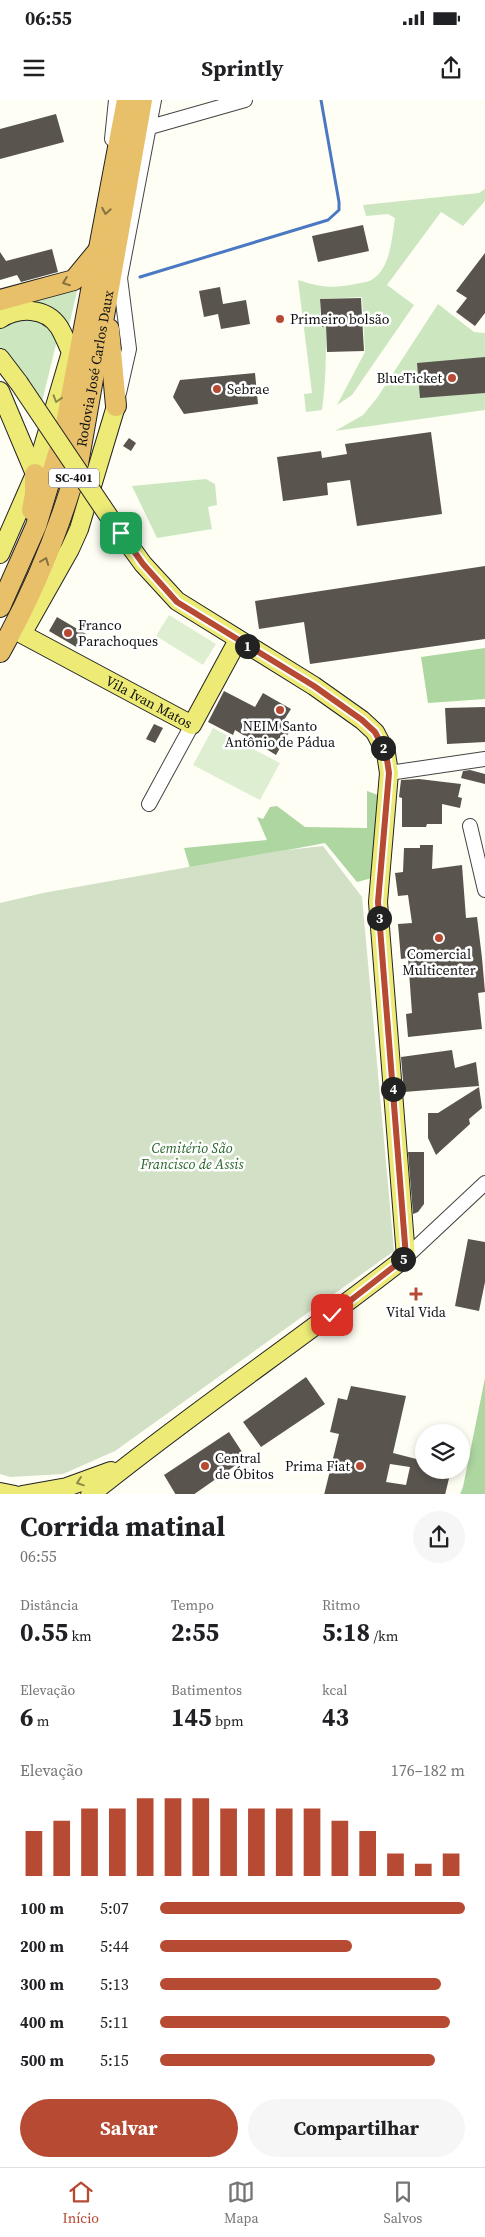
<!DOCTYPE html>
<html lang="pt">
<head>
<meta charset="utf-8">
<style>
  body { margin:0; font-family:"Source Serif 4",serif; background:#f6f6f6; color:#202124; height:100vh; display:flex; flex-direction:column; font-size:19px; white-space:nowrap }
  * { box-sizing:border-box; margin:0 }
  p { font-size:16px; color:#757577 }
  .icon { flex:none; width:28px; height:28px; fill:none; stroke:currentColor; stroke-width:2; stroke-linecap:round; stroke-linejoin:round }
  .map { position:relative; height:1394px; overflow:hidden }
  .side { display:flex; flex-direction:column; background:#fff; flex:1 }
  .side>* { flex:none }
  .controls { position:absolute; left:415px; top:1324px; display:grid; gap:10px }
  .controls a { display:grid; place-items:center; width:55px; height:55px; border-radius:50%; background:#fff; box-shadow:0 2px 8px #0003; font-size:25px }
  .pin { position:absolute; display:grid; place-items:center; width:42px; height:42px; color:#fff; margin:-21px; border-radius:10px; box-shadow:0 2px 8px #0006 }
  .km { position:absolute; width:25px; height:25px; margin:-12px; border-radius:50%; background:#222; color:#fff; font-size:14px; line-height:25px; text-align:center }
  .round { display:grid; place-items:center; flex:none; width:52px; height:52px; border-radius:26px; background:#f6f6f6 }
  .head { display:flex; align-items:center; justify-content:space-between; height:85px; padding:0 20px }
  h1 { font-size:28px; font-weight:700; line-height:38px }
  .figures { display:grid; grid-template-columns:repeat(3,1fr); gap:8px; height:85px; padding:5px 20px }
  .figures div { display:grid; align-content:center }
  .figures b { font-size:25px; font-weight:700 }
  .figures small { font-size:14px; font-weight:400 }
  .figures p { font-size:14px }
  .chart { height:140px; padding:10px 20px }
  .chart p { display:flex; justify-content:space-between }
  .chart svg { width:100%; height:90px; margin-top:5px; stroke:#b64a33; stroke-width:6 }
  .button { display:flex; gap:10px; margin-top:auto; padding:10px 20px }
  .button a { flex:1; height:58px; border-radius:30px; background:#b64a33; color:#fff; font-size:20px; font-weight:700; line-height:58px; text-align:center }
  .button a+a { background:#f6f6f6; color:#202124 }
  ul { padding:0 20px; list-style:none; font-size:16px }
  li { display:grid; grid-template-columns:80px 60px 1fr; align-items:center; height:38px }
  li i { height:12px; border-radius:6px; background:#b64a33 }
  .status { display:flex; justify-content:space-between; align-items:center; height:35px; padding:0 25px; background:#fff; direction:ltr }
  .status svg { height:14px; fill:currentColor }
  header { display:flex; justify-content:space-between; align-items:center; height:65px; padding:0 20px; background:#fff; font-size:22px; font-weight:700 }
  .dock { display:flex; justify-content:space-around; align-items:center; height:70px; border-top:1px solid #e0e0e0; background:#fff; font-size:14px; color:#757577 }
  .dock a { display:grid; justify-items:center; gap:2px }
  .dock .current { color:#b64a33 }
  .map>svg:first-child { display:block }
  .green { fill:#cce7c0 }
  .forest { fill:#add6a1 }
  .cemetery { fill:#d2e0c6 }
  .pitch { fill:#deefd1 }
  .lines { fill:none; stroke-linecap:round; stroke-linejoin:round }
  .stream { stroke:#4a78c3; stroke-width:3 }
  .building { fill:#59544e; fill-rule:evenodd }
  .minor-casing { stroke:#444; stroke-width:16 }
  .major-casing { stroke:#222; stroke-width:20 }
  .highway-casing { stroke:#222; stroke-width:22 }
  .minor { stroke:#fff; stroke-width:14 }
  .major { stroke:#edeb76; stroke-width:18 }
  .highway { stroke:#e8c069; stroke-width:20 }
  .major-bridge-casing { stroke:#222; stroke-width:20; stroke-linecap:butt }
  .major-bridge { stroke:#edeb76; stroke-width:18 }
  .oneway { stroke:#877141 }
  .oneway2 { stroke:#8a8949 }
  .route-casing { stroke:#fff; stroke-width:10 }
  .route { stroke:#b64a33; stroke-width:6 }
  .poi-dot { fill:#b64a33; stroke:#fff; stroke-width:2 }
  .labels { text-anchor:middle; stroke-width:5; stroke-linejoin:round; paint-order:stroke }
  .shield { fill:#fff; stroke:#585858; stroke-width:1 }
  .shield-label { font-size:12px; font-weight:bold; fill:#111 }
  .poi-label { font-size:14px; fill:#111; stroke:#fff; text-anchor:start }
  .street-label { font-size:14px; fill:#111; stroke:#fff }
  .park-label { font-size:14px; font-style:italic; fill:#256426; stroke:#fff }
</style>
</head>
<body>
<div class="status"><b>06:55</b><svg viewBox="0 0 49 12"><path d="M0 12V9h3v3zM5 12V6h3v6zM10 12V3h3v9zM15 12V0h3v12zM26 1h20v11H26zM47 4h2v5h-2z"/></svg></div>
<header><svg class="icon" aria-label="menu" viewBox="0 0 24 24"><path d="M4 6h16M4 12h16M4 18h16"/></svg>Sprintly<svg class="icon" aria-label="share" viewBox="0 0 24 24"><path d="M12 15V3M7 8l5-5 5 5M5 13v7h14v-7"/></svg></header>
<div class="map">
<svg width="485" height="1395" viewBox="0 0 485 1395">
  <rect width="100%" height="100%" fill="#fefef5"/>
  <path class="green" d="M485,89V101L463,126L441,112L387,185L414,205L352,295L337,305L365,252L362,197L320,199L321,227H326C326,255 326,282 322,310L306,312L304,294L312,293L298,180C320,187 332,189 355,184C360,183 369,182 373,179C391,167 392,136 395,118L388,114L366,116L363,105L479,93Z
    M78,187L68,230L0,208Z
    M438,204L474,232L485,233V310L335,331L363,315L377,298Z
    M25,217L47,224L57,240L42,302L0,247V228L4,223Z
    M206,379L215,384L217,405L208,407L212,429L157,438L132,386Z"/>
  <path class="forest" d="M485,548V599L428,603L421,557Z
    M367,691L378,695L372,778L357,782L325,743L190,768L184,748L267,740L257,717L263,719L270,707L277,706L305,727L367,728Z
    M485,1278V1394H460L463,1387Z"/>
  <path class="cemetery" d="M323,746L362,797L394,1151L115,1351L63,1374L10,1377L0,1374V803L43,793L278,751Z"/>
  <path class="pitch" d="M169,515L216,544L203,565L156,536Z
    M213,628L280,663L260,700L193,665Z"/>
  <g class="lines">
    <path class="stream" d="M140,177L328,120L339,110V102L321,0"/>
  </g>
  <path class="building" d="M56,14L64,42L0,59V29Z
    M363,125L369,151L318,162L312,136Z
    M52,149L58,172L21,182L17,175L0,180V152L6,161Z
    M485,153V213L475,226L456,212L467,198L456,191Z
    M220,187L223,204L246,200L250,224L221,229L218,214L204,217L199,191Z
    M361,198L364,251L327,252L326,226L322,227L320,199Z
    M485,257V293L420,298L417,263Z
    M255,273L258,304L184,314L173,297L180,280Z
    M431,332L442,414L357,426L350,380L327,383L328,395L283,401L277,357L321,351L322,358L347,354L345,344Z
    M129,338L136,343L131,351L123,346Z
    M485,466V539L310,564L304,522L259,529L255,501Z
    M57,517L86,534L78,548L49,531Z
    M224,591L255,607L263,593L291,609L284,620L293,625L276,655L235,630L233,635L208,622Z
    M485,607V642L447,644L445,608Z
    M154,624L163,628L155,643L146,639Z
    M470,670L485,674V684L461,678L463,671Z
    M419,679L461,684L458,697L462,698L460,708L442,704V724H427L426,727H402V698L399,697L401,680Z
    M420,745H433L432,769L462,765L466,818L477,817L482,858L485,892L478,893L482,929L408,937L406,914L412,913L408,858L401,859L398,824L412,823L408,795L398,796L395,773L403,772L404,748H420Z
    M452,950L455,968L476,962L479,986L404,992L401,957Z
    M479,987L482,1008L469,1019L470,1024L436,1055L428,1038V1013H438Z
    M408,1052H424V1104L418,1112L413,1114Z
    M468,1139L485,1142V1182L479,1211L455,1206Z
    M306,1277L325,1304L261,1347L243,1322Z
    M351,1286L406,1296L393,1353L424,1361V1370H451L445,1395H324L339,1334L330,1332L338,1298L347,1300ZM390,1364L410,1367L406,1385L386,1382Z
    M229,1332L246,1358L193,1395H176L164,1375Z"/>
  <g class="lines">
    <defs>
      <path id="minor" d="M150,27L245,0
        M112,39L116,0
        M119,293L129,249L120,178L154,0
        M389,673L485,659
        M149,704L192,625
        M470,726L485,790
        M406,1157L485,1083"/>
      <g id="major">
        <path d="M0,219C18,207 46,207 59,227C64,235 67,244 71,252L35,374L0,454"/>
        <path d="M0,258L19,283"/>
        <path d="M0,291L35,374"/>
        <path id="s1" d="M116,306L79,429L70,449L22,534L192,625L238,540"/>
        <path d="M0,1392L15,1395"/>
        <path d="M22,1395L67,1387L111,1371"/>
        <path d="M90,1395C192,1312 302,1239 406,1157L378,802L389,673L386,653L375,632L362,620L314,586L177,501L143,464L114,424"/>
      </g>
      <g id="highway">
        <path d="M0,200L74,180L97,152"/>
        <path d="M109,229L116,306"/>
        <path d="M32,410L35,394V374"/>
        <path d="M0,507L36,426L64,334L127,0"/>
        <path id="s2" d="M0,552C34,492 59,430 78,364L142,0"/>
      </g>
    </defs>
    <use href="#minor" class="minor-casing"/>
    <use href="#major" class="major-casing"/>
    <use href="#highway" class="highway-casing"/>
    <use href="#minor" class="minor"/>
    <use href="#major" class="major"/>
    <use href="#highway" class="highway"/>
    <defs>
      <path id="major-bridge" d="M19,283L114,424"/>
    </defs>
    <use href="#major-bridge" class="major-bridge-casing"/>
    <use href="#major-bridge" class="major-bridge"/>
  </g>
  <defs><path id="oneway-chevron" d="M-2-3.5L2.5 0L-2 3.5" fill="none" stroke-width="1.6" stroke-linecap="round" stroke-linejoin="round" transform="scale(1.25)"/></defs>
  <g class="oneway">
    <use href="#oneway-chevron" transform="translate(106 111) rotate(100)"/>
    <use href="#oneway-chevron" transform="translate(66 182) rotate(159)"/>
    <use href="#oneway-chevron" transform="translate(45 461) rotate(-69)"/>
  </g>
  <g class="oneway2">
    <use href="#oneway-chevron" transform="translate(57 299) rotate(107)"/>
    <use href="#oneway-chevron" transform="translate(80 1382) rotate(161)"/>
  </g>
  <g class="lines">
    <defs>
      <path id="route" d="M121,433L143,464L177,502L314,586L362,620L375,632L386,653L389,673L378,802L406,1157L332,1215"/>
    </defs>
    <use href="#route" class="route-casing"/>
    <use href="#route" class="route"/>
  </g>
  <g class="poi-dot">
    <circle cx="280" cy="219" r="5"/>
    <circle cx="452" cy="278" r="5"/>
    <circle cx="217" cy="289" r="5"/>
    <circle cx="68" cy="533" r="5"/>
    <circle cx="280" cy="610" r="5"/>
    <circle cx="439" cy="838" r="5"/>
    <path d="M413.5 1186.5h5v5h5v5h-5v5h-5v-5h-5v-5h5z"/>
    <circle cx="205" cy="1366" r="5"/>
    <circle cx="360" cy="1366" r="5"/>
  </g>
  <g class="labels">
    <rect class="shield" x="49" y="368.5" width="50" height="19" rx="4"/>
    <g class="shield-label">
      <text x="74" y="382">SC-401</text>
    </g>
    <g class="poi-label">
      <text x="290" y="224">Primeiro bolsão</text>
      <text x="442" y="283" text-anchor="end">BlueTicket</text>
      <text x="227" y="294">Sebrae</text>
      <text x="78" y="530">Franco<tspan x="78" dy="16">Parachoques</tspan></text>
      <text x="280" y="631" text-anchor="middle">NEIM Santo<tspan x="280" dy="16">Antônio de Pádua</tspan></text>
      <text x="439" y="859" text-anchor="middle">Comercial<tspan x="439" dy="16">Multicenter</tspan></text>
      <text x="416" y="1217" text-anchor="middle">Vital Vida</text>
      <text x="215" y="1363">Central<tspan x="215" dy="16">de Óbitos</tspan></text>
      <text x="350" y="1371" text-anchor="end">Prima Fiat</text>
    </g>
    <g class="street-label">
      <text dy="5" stroke="none"><textPath href="#s2" startOffset="301">Rodovia José Carlos Daux</textPath></text>
      <text dy="5" stroke="none"><textPath href="#s1" startOffset="392">Vila Ivan Matos</textPath></text>
    </g>
    <g class="park-label">
      <text x="192" y="1053">Cemitério São<tspan x="192" dy="16">Francisco de Assis</tspan></text>
    </g>
  </g>
</svg>
<div class="controls">
<a><svg class="icon" aria-label="layers" viewBox="0 0 24 24"><path d="M12 4l9 5-9 5-9-5zM3 14l9 5 9-5"/></svg></a>
</div>
<div class="pin" style="left:121px;top:433px;background:#1e9e55"><svg class="icon" aria-label="arrive" viewBox="0 0 24 24"><path d="M6 21V4h12l-3 4 3 4H6"/></svg></div>
<div class="pin" style="left:332px;top:1215px;background:#d93025"><svg class="icon" aria-label="check" viewBox="0 0 24 24"><path d="M5 12l5 5 9-10"/></svg></div>
<b class="km" style="left:247px;top:546px">1</b>
<b class="km" style="left:383px;top:648px">2</b>
<b class="km" style="left:379px;top:818px">3</b>
<b class="km" style="left:393px;top:989px">4</b>
<b class="km" style="left:403px;top:1159px">5</b>
</div>
<section class="side">
<div class="head"><div><h1>Corrida matinal</h1><p>06:55</p></div><a class="round"><svg class="icon" aria-label="share" viewBox="0 0 24 24"><path d="M12 15V3M7 8l5-5 5 5M5 13v7h14v-7"/></svg></a></div>
<div class="figures">
<div><p>Distância</p><b>0.55<small> km</small></b></div>
<div><p>Tempo</p><b>2:55</b></div>
<div><p>Ritmo</p><b>5:18<small> /km</small></b></div>
</div>
<div class="figures">
<div><p>Elevação</p><b>6<small> m</small></b></div>
<div><p>Batimentos</p><b>145<small> bpm</small></b></div>
<div><p>kcal</p><b>43</b></div>
</div>
<div class="chart"><p><span>Elevação</span>176–182 m</p>
<svg viewBox="0 0 160 44" preserveAspectRatio="none"><path d="M5 44V22M15 44V17M25 44V11M35 44V11M45 44V6M55 44V6M65 44V6M75 44V11M85 44V11M95 44V11M105 44V11M115 44V17M125 44V22M135 44V33M145 44V38M155 44V33"/></svg>
</div>
<ul>
<li><b>100 m</b>5:07<i style="width:100%"></i></li>
<li><b>200 m</b>5:44<i style="width:63%"></i></li>
<li><b>300 m</b>5:13<i style="width:92%"></i></li>
<li><b>400 m</b>5:11<i style="width:95%"></i></li>
<li><b>500 m</b>5:15<i style="width:90%"></i></li>
</ul>
<div class="button"><a>Salvar</a><a>Compartilhar</a></div>
</section>
<nav class="dock">
<a class="current"><svg class="icon" aria-label="home" viewBox="0 0 24 24"><path d="M3 11l9-7 9 7M6 9v11h12V9"/></svg>Início</a>
<a><svg class="icon" aria-label="map" viewBox="0 0 24 24"><path d="M3 6l6-2 6 2 6-2v14l-6 2-6-2-6 2zM9 4v14M15 6v14"/></svg>Mapa</a>
<a><svg class="icon" aria-label="saved" viewBox="0 0 24 24"><path d="M7 4h10v16l-5-4-5 4z"/></svg>Salvos</a>
</nav>
</body>
</html>
